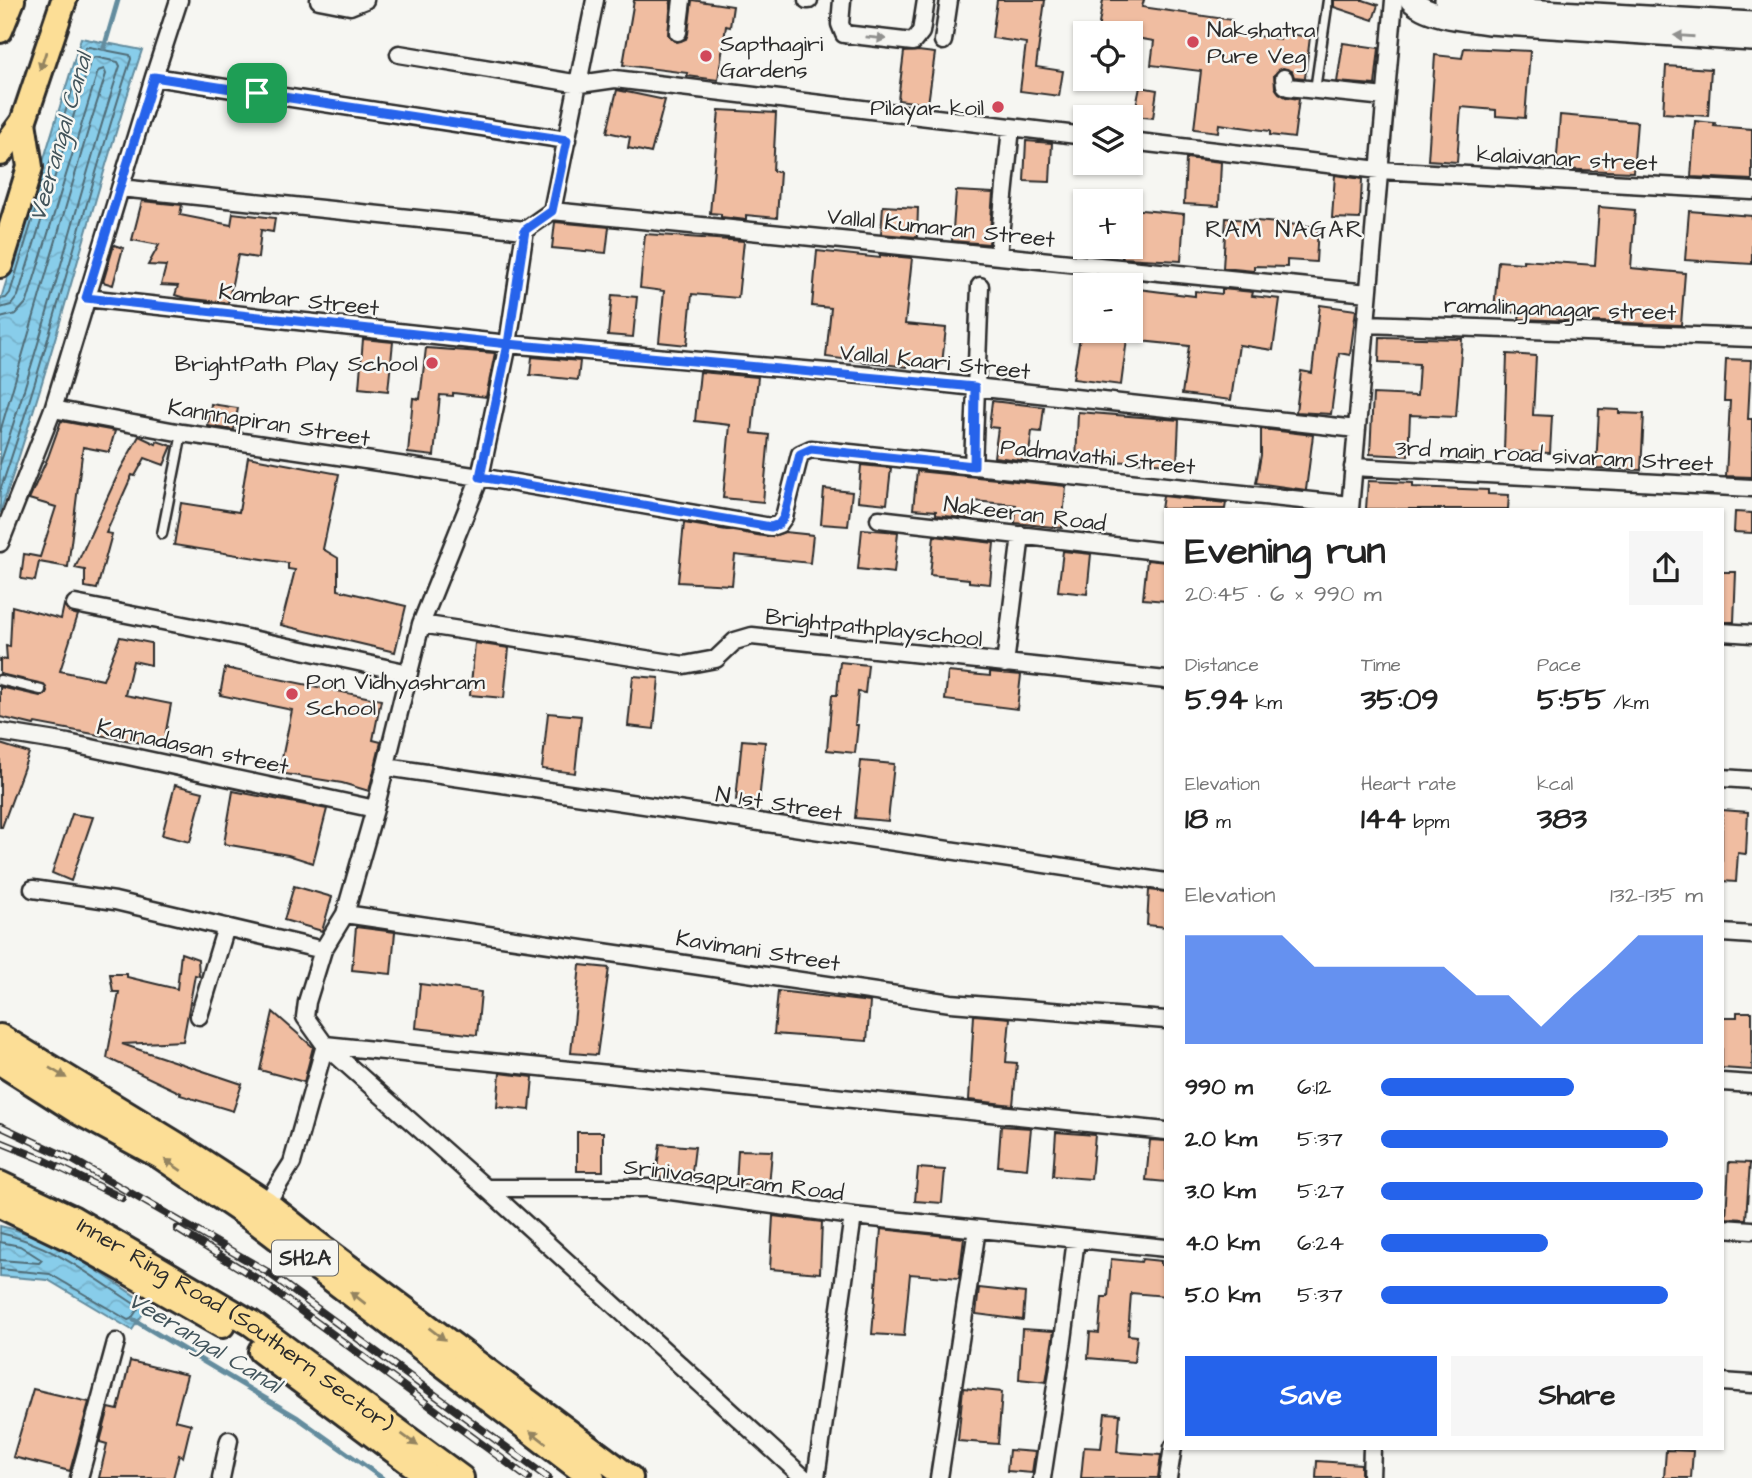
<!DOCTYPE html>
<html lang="en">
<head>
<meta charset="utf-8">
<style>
  body { margin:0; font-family:"Architects Daughter",sans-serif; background:#f6f6f6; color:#222; height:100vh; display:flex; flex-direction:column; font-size:26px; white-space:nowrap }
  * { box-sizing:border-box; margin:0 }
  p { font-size:23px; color:#767676 }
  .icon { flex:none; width:38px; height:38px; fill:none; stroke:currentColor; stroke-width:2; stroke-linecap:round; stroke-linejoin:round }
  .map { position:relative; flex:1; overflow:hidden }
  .sheet { position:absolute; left:1164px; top:508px; width:560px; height:942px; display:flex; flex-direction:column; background:#fff; border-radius:0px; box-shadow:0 2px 5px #0004 }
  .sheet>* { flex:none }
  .controls { position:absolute; left:1073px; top:21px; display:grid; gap:14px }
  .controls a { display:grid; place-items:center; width:70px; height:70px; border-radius:0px; background:#fff; box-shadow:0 2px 5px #0004; font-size:35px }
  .pin { position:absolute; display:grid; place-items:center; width:60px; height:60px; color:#fff; margin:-30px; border-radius:14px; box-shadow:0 4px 10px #0006 }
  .round { display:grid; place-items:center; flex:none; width:74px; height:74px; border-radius:0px; background:#f6f6f6 }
  .headline { display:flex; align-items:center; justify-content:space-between; height:119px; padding:0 21px }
  h1 { font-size:38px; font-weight:700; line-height:52px }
  .stats { display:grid; grid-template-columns:repeat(3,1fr); gap:10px; height:119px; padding:7px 21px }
  .stats div { display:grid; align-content:center }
  .stats b { font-size:30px; font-weight:700 }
  .stats small { font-size:19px; font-weight:400 }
  .stats p { font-size:19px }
  .chart { height:196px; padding:14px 21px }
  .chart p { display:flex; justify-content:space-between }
  .chart svg { width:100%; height:126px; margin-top:7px; fill:#2563eb; opacity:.7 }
  .cta { display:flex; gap:14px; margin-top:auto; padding:14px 21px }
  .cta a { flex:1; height:80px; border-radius:0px; background:#2563eb; color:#fff; font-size:28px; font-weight:700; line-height:80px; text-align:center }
  .cta a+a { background:#f6f6f6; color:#222 }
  ul { padding:0 21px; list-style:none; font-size:23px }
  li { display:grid; grid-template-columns:112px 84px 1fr; align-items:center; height:52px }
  li i { height:18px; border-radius:9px; background:#2563eb }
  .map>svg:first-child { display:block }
  .water { fill:url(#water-waves); stroke:#638c9e; stroke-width:2 }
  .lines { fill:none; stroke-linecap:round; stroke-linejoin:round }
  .shore { stroke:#506c77; stroke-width:2 }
  .stream { stroke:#638c9e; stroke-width:5 }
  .building { fill:#f0bda1; stroke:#2b2b2b; stroke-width:2 }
  .lane-casing { stroke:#2b2b2b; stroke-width:13 }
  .street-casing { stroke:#2b2b2b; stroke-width:21 }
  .secondary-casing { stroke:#2b2b2b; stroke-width:26 }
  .primary-casing { stroke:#2b2b2b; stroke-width:30 }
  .lane { stroke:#f6f6f2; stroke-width:8 }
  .street { stroke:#f6f6f2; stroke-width:16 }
  .secondary { stroke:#f6f6f2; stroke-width:21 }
  .primary { stroke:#fcde96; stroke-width:24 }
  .rail-casing { stroke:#2b2b2b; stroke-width:8 }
  .rail { stroke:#f6f6f2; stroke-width:5; stroke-dasharray:16; stroke-linecap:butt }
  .oneway { fill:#90908e }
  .oneway2 { fill:#948460 }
  .route-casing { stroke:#fff; stroke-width:14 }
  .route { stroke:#2563eb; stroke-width:9 }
  .poi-dot { fill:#d1495b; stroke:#f6f6f2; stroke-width:2.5 }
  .labels { text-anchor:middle; stroke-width:5; stroke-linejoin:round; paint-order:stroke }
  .shield { fill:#f6f6f2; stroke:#686867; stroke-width:2 }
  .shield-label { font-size:21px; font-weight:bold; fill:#2b2b2b }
  .poi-label { font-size:23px; fill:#2b2b2b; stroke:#f6f6f2; text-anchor:start }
  .street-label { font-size:23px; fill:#2b2b2b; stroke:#f6f6f2 }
  .water-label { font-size:24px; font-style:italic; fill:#42545b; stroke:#f6f6f2 }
  .neighbourhood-label { font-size:24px; letter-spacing:2px; fill:#2b2b2b; stroke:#f6f6f2 }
</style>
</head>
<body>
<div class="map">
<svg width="1752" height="1478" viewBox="0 0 1752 1478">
  <defs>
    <pattern id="water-waves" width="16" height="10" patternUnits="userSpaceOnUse" patternTransform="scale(1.75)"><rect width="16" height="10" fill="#88cdea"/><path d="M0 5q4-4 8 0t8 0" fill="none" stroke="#76b0c9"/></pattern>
  </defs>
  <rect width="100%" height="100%" fill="#f6f6f2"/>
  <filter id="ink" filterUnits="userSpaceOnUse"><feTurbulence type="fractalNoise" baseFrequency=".0143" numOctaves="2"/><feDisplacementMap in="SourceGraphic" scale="14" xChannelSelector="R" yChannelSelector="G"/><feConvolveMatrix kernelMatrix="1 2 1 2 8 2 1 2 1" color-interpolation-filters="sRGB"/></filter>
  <g filter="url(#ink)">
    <path class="water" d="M81,38L142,50C91,203 53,360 0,513V302Z
      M0,1226C55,1236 103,1276 149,1305L132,1330L48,1280L0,1276Z"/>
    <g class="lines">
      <path class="shore" d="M0,299L6,298L10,293L85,48L89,47L130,55L131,59C84,202 49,349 0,491
        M0,308L11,305L18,296L91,59L95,57L118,62L120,66C77,198 45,333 0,464
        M0,318L16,314L27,302L98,71L104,69L106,74L87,134L0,432
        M0,1233C50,1243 94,1278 136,1305L138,1309L131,1319L128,1320L50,1274L0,1269
        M0,1242L20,1246L42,1260L39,1263L0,1260"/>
      <path class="stream" d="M104,48L118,0
        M134,1320L298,1418L382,1478"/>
    </g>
    <path class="building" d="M634,0H671L668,35L677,42L686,39L688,34L692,0L733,6L730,27L726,26L718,80L687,76L688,73L623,65Z
      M997,0H1045L1036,67L1063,71L1059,96L1020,91L1026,43L992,38Z
      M1103,0H1144L1142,7L1232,20V33L1280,39L1281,33L1310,37L1305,78L1294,77L1292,71L1283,68L1274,75L1275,87L1279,93L1286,97L1299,99L1294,138L1270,135V131L1219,124L1218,132L1194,129L1201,71L1151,65L1154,41L1130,37V33L1098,30Z
      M1334,0H1363L1378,5L1373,20L1334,7Z
      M1343,43L1379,48L1375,85L1337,82Z
      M1464,48L1530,51L1525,118L1496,116V110L1461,107L1457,162L1428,160L1435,55L1462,58Z
      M918,51L935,53L928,104L898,100L904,52Z
      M1666,66L1711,69L1708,116L1663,113Z
      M1140,87L1157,90L1153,118L1134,116Z
      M617,90L665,100L651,153L628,148L630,137L607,132Z
      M719,110L776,113L773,171L780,172L777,218L746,215V220L721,217V214L710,213Z
      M1560,115L1637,122L1633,172L1556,169Z
      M1695,121L1715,123L1714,126L1752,129V180L1691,177Z
      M1026,141L1052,143L1050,182L1024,181Z
      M1186,158L1221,162L1219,206L1184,204Z
      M1335,175L1362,179L1360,219L1332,218Z
      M956,191L993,193L989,244L952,241Z
      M142,201L182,205L180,215L231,225L233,213L275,218L273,232L261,230L258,258L238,255L228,303L185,298L175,295L178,286L161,285L166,266L148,265L159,245L132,240Z
      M883,206L918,208L917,237L881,234Z
      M1599,207L1635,210L1631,268L1685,273L1681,325L1519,319L1520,313L1494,311L1498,261L1523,263V260L1595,265Z
      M1130,209L1184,214L1181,261L1122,258V247H1130Z
      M1689,211L1752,216V264L1685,260Z
      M1226,218L1318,227L1316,262L1287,260V267L1254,266V271L1223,268Z
      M555,222L609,227L606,253L552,248Z
      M645,234L744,241L738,298L692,294L687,345L659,342L664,291L640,288Z
      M114,245L123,248L113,285L103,282Z
      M817,251L880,258V255L912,258L905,324L946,328L942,364L908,361L907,367L826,357L831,308L812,306Z
      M1130,288L1195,296V291L1222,294V289L1253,292L1252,296L1280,299L1273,350L1239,345L1231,400L1182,394L1189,346L1130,340Z
      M612,295L637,297L633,337L608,335Z
      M1320,305L1356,310L1350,355L1339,353L1331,414L1296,412L1301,371L1312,373Z
      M1081,331H1128L1121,385L1073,379Z
      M1380,337L1462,339L1456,417L1410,415L1408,456L1370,454L1373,394L1417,396L1419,364L1379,362Z
      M363,339L393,342L388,391L359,388Z
      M426,348L495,353L486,397L453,393V396L440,395L434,456L408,453L413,398L420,399Z
      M1507,354L1536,356L1533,415L1552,416L1550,453L1504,451Z
      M532,357L580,361L578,380L530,375Z
      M1726,359L1751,360L1748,419H1752V477L1726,476L1730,401H1724Z
      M700,372L758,377L752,433L769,435L763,502L723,498L730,425L695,421Z
      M992,401L1044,407L1041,432L1032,431L1028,461L994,457L998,428L989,427Z
      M211,404L238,408L234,430L208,426Z
      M1599,409L1619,410V413L1644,414L1641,470L1596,468Z
      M1078,412L1179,420L1177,464L1107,461V464L1076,463Z
      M61,421L115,431L109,452L83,447L68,567L39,562L35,581L21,579L24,554L40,557L56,507L29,499L48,457Z
      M1261,429L1313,435L1306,490L1256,483L1261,455Z
      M139,436L156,444L157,441L172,446L164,465L145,458L135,476L132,475L106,533L112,534L97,589L85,587V570L75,568L119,472Z
      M248,457L339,474L323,549L338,558V590L406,606L395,652L281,625L295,570L288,569V563L174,545L181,503L239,512Z
      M861,465L891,468L887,504L858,501Z
      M917,471L1066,486L1062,528L1015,523L1016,505L974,501L972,519L936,515V511L913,509Z
      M1368,481L1413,483V487L1488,490V494L1509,495L1508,509H1366Z
      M824,489L852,492L848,526L821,524Z
      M1163,496L1226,503L1225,509H1161Z
      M1735,512L1752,513V533L1734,532Z
      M684,523L769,537L785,532L813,535L810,563L735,555L732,585L678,582Z
      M862,529L898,532L894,573L858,569Z
      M934,536L994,543L990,584L969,582V579L930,575Z
      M1063,551L1091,554L1087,594L1058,591Z
      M1147,560L1166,562V601L1143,599Z
      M1722,572H1736L1734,622H1722Z
      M64,605L69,612L78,615L60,671L103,680L120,637L151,643V665L133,661L125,695L171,704L163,747L35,723L34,725L0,717V687L40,696L45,695L47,691L43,684L0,674V659L7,660L6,646L10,647L12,606L61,619Z
      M475,643L509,648L504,698L470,695Z
      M840,662L868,665L865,693L858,692L855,725H858L855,753L827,750L832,695H837Z
      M225,668L381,700L373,740L381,742L369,791L342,783L279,773L292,710L220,695Z
      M948,672L990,676V672L1021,675L1017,709L945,700Z
      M633,676L659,678L654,729L628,726Z
      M548,713L581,716L575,773L542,769Z
      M742,740L765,742L759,802L736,800Z
      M0,744L29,753L2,827H0Z
      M861,761L894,764L888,821L855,818Z
      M175,785L203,792L190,842L162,835Z
      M233,791L327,809L313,863L288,855L224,844Z
      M1722,810L1748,812L1746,854L1738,853L1736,882L1722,881Z
      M72,814L93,817L71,881L52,873Z
      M294,886L332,897L322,931L284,920Z
      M1149,890L1166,892V927L1147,925Z
      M356,927L395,932L391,974L352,970Z
      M181,953L198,959L199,976L195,975L183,1041L122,1044L242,1084L233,1111L180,1095L181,1093L107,1058L119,992H113L110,974H127V977L177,989Z
      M580,965L609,968L597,1055L571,1053Z
      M420,984L481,992L477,1035L416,1028Z
      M778,991L870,1002L867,1041L774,1034Z
      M273,1012L313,1047L304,1082L260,1070Z
      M1737,1012H1752V1070L1722,1068V1017H1737Z
      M974,1015L1010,1018L1006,1062L1017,1063L1013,1105L969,1100Z
      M500,1073L533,1077L530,1110L497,1107Z
      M1001,1126L1031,1128L1027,1169L998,1166Z
      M577,1132H603V1171H577Z
      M1056,1132L1095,1135L1091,1179L1053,1176Z
      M1150,1140L1166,1141V1182L1146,1180Z
      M660,1144L695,1147L691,1180L656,1177Z
      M738,1150L772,1151L769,1187L736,1184Z
      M1729,1162L1750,1163L1746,1219L1726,1218Z
      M918,1168L945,1170L942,1203L915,1201Z
      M773,1216L822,1222L820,1273L770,1269Z
      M881,1229L964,1238L959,1278L910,1274L904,1336L872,1334Z
      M1111,1259L1141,1262L1142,1259L1161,1261V1265H1166V1296L1131,1293L1128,1335L1137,1336L1134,1362L1088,1358L1090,1332L1099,1333L1102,1297H1108Z
      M979,1288L1025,1293L1023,1320L976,1314Z
      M1022,1329L1054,1331L1046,1382L1019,1379Z
      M130,1361L187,1375L175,1420L191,1424L183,1457L179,1455L173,1478H99L107,1444L100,1442L109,1408L118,1410Z
      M963,1388L1002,1392L998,1444L958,1441Z
      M33,1389L89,1402L70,1471L13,1457Z
      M1105,1413L1120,1414L1117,1452L1161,1455L1158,1478H1081L1084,1447L1101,1448Z
      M1009,1450L1035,1452L1032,1473L1007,1471Z
      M1666,1450L1693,1451L1691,1478H1664Z
      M1317,1461L1361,1464V1478H1316Z"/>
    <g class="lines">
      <defs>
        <path id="lane" d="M1315,90L1328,0
          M162,534L182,433
          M0,680L41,690"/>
        <path id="street" d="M319,0L350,6L365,0
          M595,0L552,211L525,230L508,344L480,477L421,624L375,809L345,914L323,950L307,1002L305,1017L325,1045L486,1188H649L853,1216L1166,1248
          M807,0H809
          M842,0L840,24L844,34L913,42L921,32L926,0
          M678,32L682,0
          M943,41L949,0
          M399,54L580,84L615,79L1085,136
          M154,77L567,140
          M1284,78L1285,85L1288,87L1385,97
          M1130,141L1379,170L1752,191
          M120,188L525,230
          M552,211L1368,293
          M998,255L1011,128
          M86,298L508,344L884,377L1357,429
          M1366,324L1752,338
          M53,409L182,433L480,477L771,527L779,524L784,517L800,454L811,449L1350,505
          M973,466L980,286
          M1353,467L1752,488
          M1350,509L1394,0
          M879,519L1166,552
          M0,543L53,409L154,77L179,0
          M75,604L219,632L409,673
          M421,624L684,665L716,659L735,641L752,636L1166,680
          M1722,632L1752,634
          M1005,664L1021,535
          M0,732L68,743L375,809
          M386,767L1166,882
          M1722,778L1752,780
          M33,889L115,901L323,950
          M345,914L951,1003L1166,1020
          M1722,933L1752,935
          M199,1016L226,927
          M1722,1082L1752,1084
          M486,1188L804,1478
          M262,1210L292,1163L325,1045L1166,1131
          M1722,1228L1752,1230
          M1722,1382L1752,1384
          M79,1478L116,1342
          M221,1478L229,1440
          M816,1478L853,1216
          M939,1478L977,1229
          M1042,1478L1063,1340L1076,1239
          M1168,1478L1173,1447
          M1371,1478L1372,1447"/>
        <path id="secondary" d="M1411,0C1426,17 1467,20 1489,23L1752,40
          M1446,0L1464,5L1487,8L1752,23"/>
        <g id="primary">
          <path d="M0,30L12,0"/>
          <path d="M0,153L23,122L64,0"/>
          <path d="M0,265L30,167L23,122"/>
          <path d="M0,1037L177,1145L266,1203L316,1243L630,1478"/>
          <path d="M0,1062L77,1111L162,1157L256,1221L592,1478"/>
          <path id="s1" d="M0,1184L72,1218L251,1323L461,1478"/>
          <path d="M0,1205L73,1240L222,1325"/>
          <path d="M261,1351L431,1478"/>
        </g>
      </defs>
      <use href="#lane" class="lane-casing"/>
      <use href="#street" class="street-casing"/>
      <use href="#secondary" class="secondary-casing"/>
      <use href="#primary" class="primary-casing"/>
      <use href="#lane" class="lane"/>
      <use href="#street" class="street"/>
      <use href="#secondary" class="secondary"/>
      <use href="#primary" class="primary"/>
      <defs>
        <path id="rail" d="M0,1126L73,1160L266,1271L548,1478
          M0,1142L42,1159L122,1198
          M177,1229L259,1280L528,1478"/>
      </defs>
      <use href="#rail" class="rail-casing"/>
      <use href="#rail" class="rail"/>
    </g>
    <defs><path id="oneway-solid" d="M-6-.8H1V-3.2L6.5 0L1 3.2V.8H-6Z" transform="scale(1.75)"/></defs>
    <g class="oneway">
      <use href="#oneway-solid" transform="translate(1684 36) rotate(-176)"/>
      <use href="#oneway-solid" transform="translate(876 38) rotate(6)"/>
    </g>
    <g class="oneway2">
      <use href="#oneway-solid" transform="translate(43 61) rotate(108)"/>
      <use href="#oneway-solid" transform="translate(58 1073) rotate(31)"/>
      <use href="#oneway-solid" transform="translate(173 1165) rotate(-146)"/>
      <use href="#oneway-solid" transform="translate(358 1298) rotate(-142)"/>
      <use href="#oneway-solid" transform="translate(437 1334) rotate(37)"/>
      <use href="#oneway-solid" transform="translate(538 1437) rotate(-143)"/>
      <use href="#oneway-solid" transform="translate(410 1440) rotate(36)"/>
    </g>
  </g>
  <g class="lines" filter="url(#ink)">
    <defs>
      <path id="route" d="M257,93L567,140L552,211L525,230L508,344L480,477L771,527L779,524L784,517L800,454L811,449L974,466L975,387L508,344L86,298L154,77L257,93"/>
    </defs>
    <use href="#route" class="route-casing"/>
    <use href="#route" class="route"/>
  </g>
  <g class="poi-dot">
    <circle cx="1193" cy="42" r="7"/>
    <circle cx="706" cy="56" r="7"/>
    <circle cx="998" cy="107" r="7"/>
    <circle cx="432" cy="363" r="7"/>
    <circle cx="292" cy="694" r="7"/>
  </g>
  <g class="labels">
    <rect class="shield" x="272" y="1240.5" width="66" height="35" rx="5"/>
    <g class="shield-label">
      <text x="305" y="1265">SH2A</text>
    </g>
    <g class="poi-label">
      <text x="1207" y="37">Nakshatra<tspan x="1207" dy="26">Pure Veg</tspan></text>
      <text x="720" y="51">Sapthagiri<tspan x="720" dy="26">Gardens</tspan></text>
      <text x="984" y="115" text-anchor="end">Pilayar koil</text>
      <text x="418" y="371" text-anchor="end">BrightPath Play School</text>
      <text x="306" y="689">Pon Vidhyashram<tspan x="306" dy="26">School</tspan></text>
    </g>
    <g class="street-label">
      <text transform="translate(1567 158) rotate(3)" y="8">kalaivanar street</text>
      <text transform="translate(941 227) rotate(6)" y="8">Vallal Kumaran Street</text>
      <text transform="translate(299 299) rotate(6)" y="8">Kambar Street</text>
      <text transform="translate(1560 308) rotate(2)" y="8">ramalinganagar street</text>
      <text transform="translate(935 361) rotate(6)" y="8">Vallal Kaari Street</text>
      <text transform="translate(269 422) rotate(9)" y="8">Kannnapiran Street</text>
      <text transform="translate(1554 455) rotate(3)" y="8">3rd main road sivaram Street</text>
      <text transform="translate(1098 456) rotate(6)" y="8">Padmavathi Street</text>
      <text transform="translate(1025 513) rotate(7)" y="8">Nakeeran Road</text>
      <text transform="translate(874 627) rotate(6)" y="8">Brightpathplayschool</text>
      <text transform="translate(193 746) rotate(12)" y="8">Kannadasan street</text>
      <text transform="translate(779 803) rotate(9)" y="8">N 1st Street</text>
      <text transform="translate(758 950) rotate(9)" y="8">Kavimani Street</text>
      <text transform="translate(734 1179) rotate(7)" y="8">Srinivasapuram Road</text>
      <text dy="8" stroke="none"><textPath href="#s1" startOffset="275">Inner Ring Road (Southern Sector)</textPath></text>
    </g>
    <g class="water-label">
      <text transform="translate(60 137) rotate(-74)" y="8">Veerangal Canal</text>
      <text transform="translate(205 1342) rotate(31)" y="8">Veerangal Canal</text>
    </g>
    <g class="neighbourhood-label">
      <text x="1285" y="237">RAM NAGAR</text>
    </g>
  </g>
</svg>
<div class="controls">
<a><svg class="icon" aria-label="locate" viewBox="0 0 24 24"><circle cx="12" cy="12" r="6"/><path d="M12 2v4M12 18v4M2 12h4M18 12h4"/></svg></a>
<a><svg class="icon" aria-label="layers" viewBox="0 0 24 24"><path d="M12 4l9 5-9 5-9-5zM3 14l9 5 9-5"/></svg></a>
<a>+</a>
<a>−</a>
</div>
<div class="pin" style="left:257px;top:93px;background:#1e9e55"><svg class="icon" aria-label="arrive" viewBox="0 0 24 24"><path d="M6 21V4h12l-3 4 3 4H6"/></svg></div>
<section class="sheet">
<div class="headline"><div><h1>Evening run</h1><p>20:45 · 6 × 990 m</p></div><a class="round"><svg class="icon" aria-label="share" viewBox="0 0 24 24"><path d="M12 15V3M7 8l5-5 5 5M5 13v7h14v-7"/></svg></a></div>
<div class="stats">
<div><p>Distance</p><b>5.94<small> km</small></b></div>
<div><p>Time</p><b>35:09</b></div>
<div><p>Pace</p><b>5:55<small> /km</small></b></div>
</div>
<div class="stats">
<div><p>Elevation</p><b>18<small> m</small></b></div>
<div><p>Heart rate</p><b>144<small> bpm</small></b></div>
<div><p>kcal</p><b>383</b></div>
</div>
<div class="chart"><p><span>Elevation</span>132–135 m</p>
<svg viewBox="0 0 160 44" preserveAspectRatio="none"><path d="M0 44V6L10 6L20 6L30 6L40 17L50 17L60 17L70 17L80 17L90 27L100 27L110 38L120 27L130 17L140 6L150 6L160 6V44z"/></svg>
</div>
<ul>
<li><b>990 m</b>6:12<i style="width:60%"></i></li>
<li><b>2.0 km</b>5:37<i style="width:89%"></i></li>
<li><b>3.0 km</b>5:27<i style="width:100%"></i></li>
<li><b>4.0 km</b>6:24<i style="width:52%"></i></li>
<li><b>5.0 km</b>5:37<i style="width:89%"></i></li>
</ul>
<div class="cta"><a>Save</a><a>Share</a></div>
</section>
</div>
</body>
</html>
